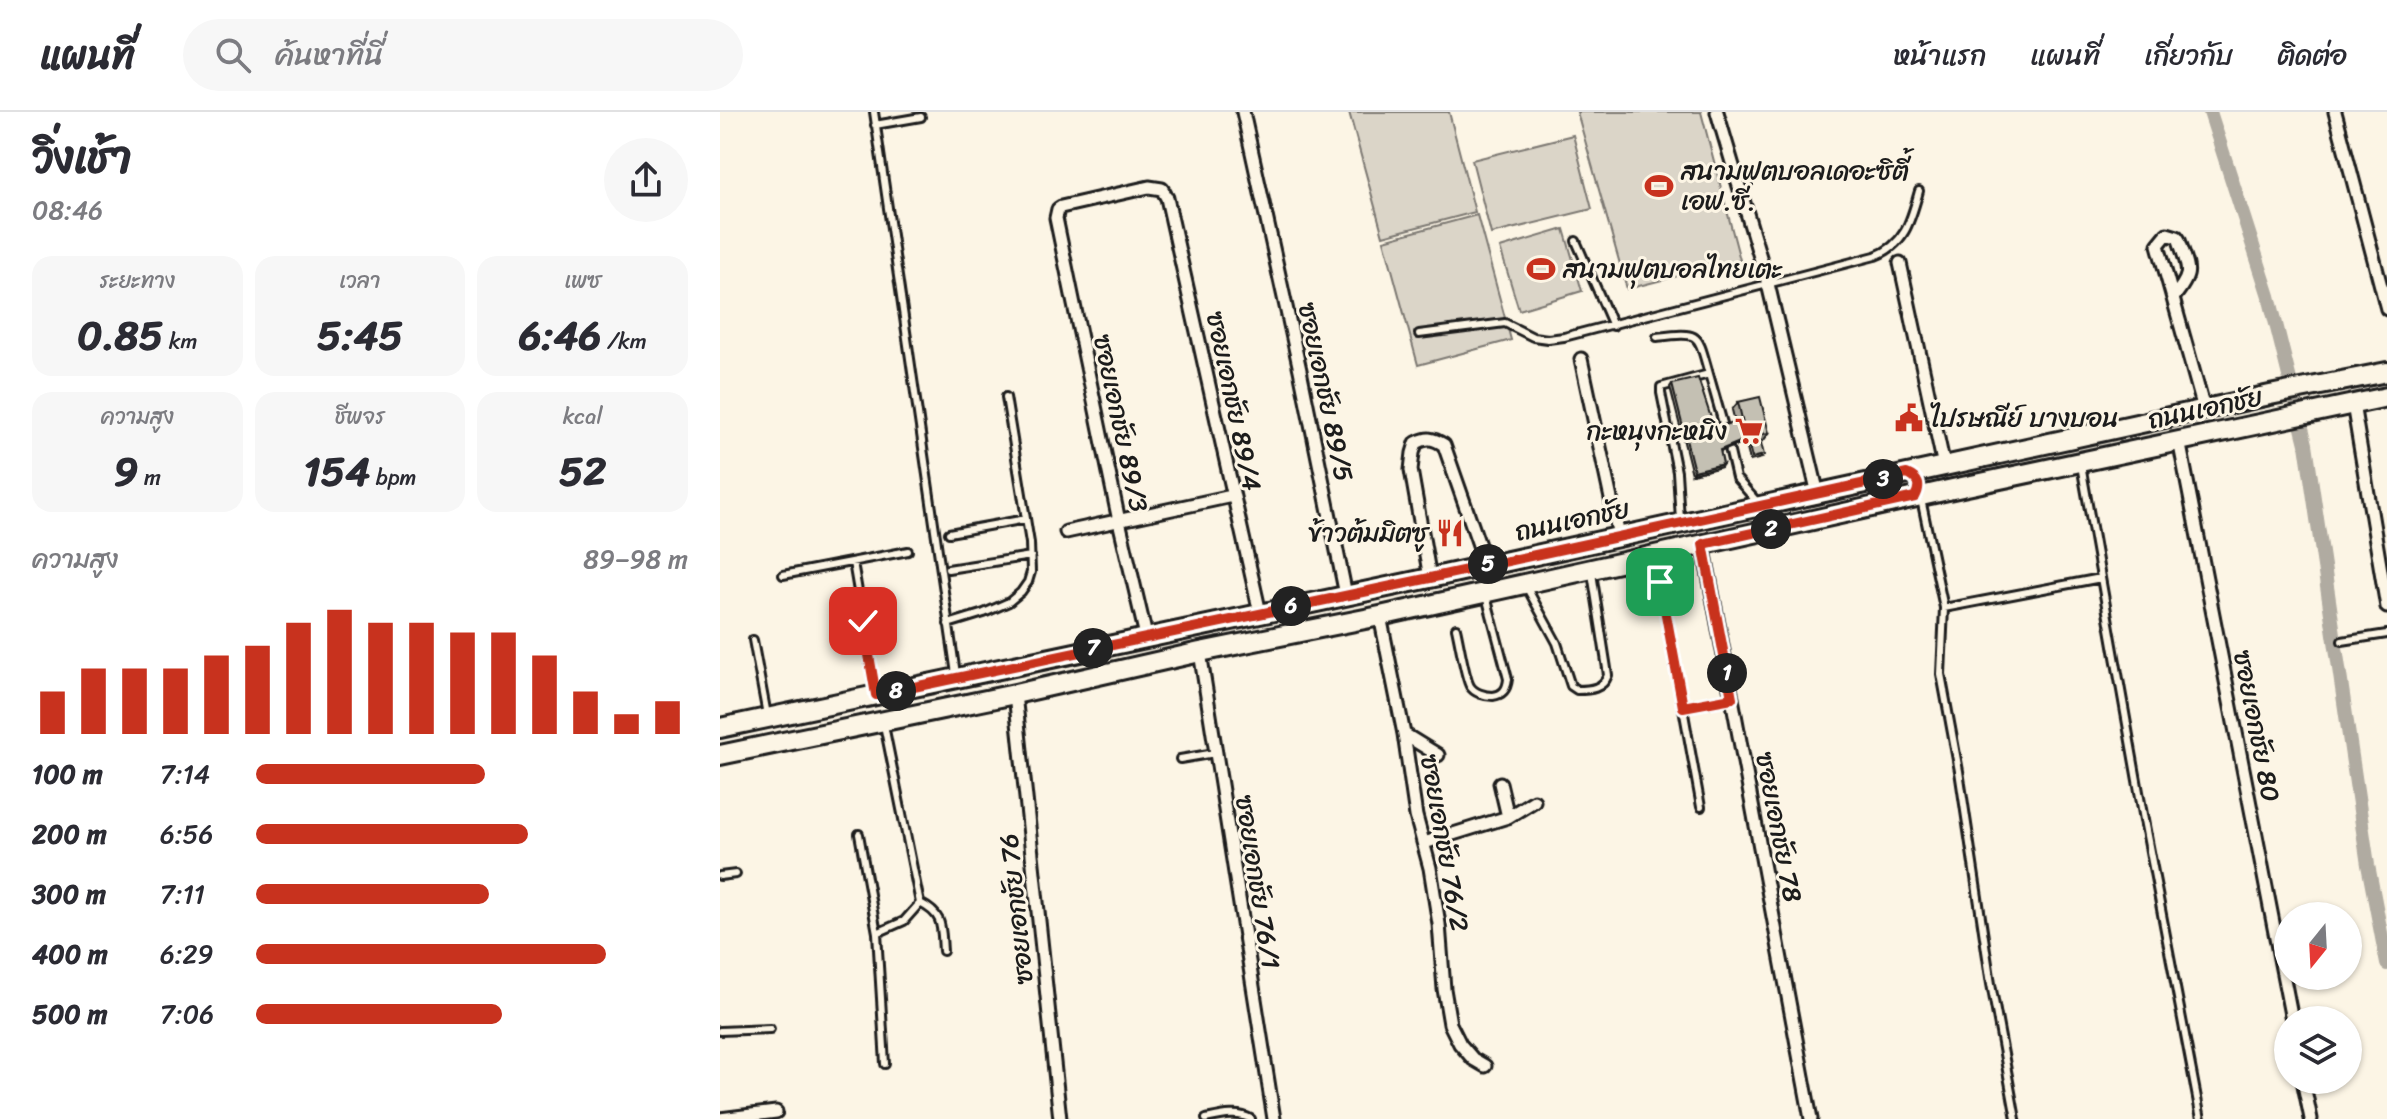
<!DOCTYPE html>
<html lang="th">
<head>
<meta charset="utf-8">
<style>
  body { margin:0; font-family:Sriracha,"Playpen Sans Thai",sans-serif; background:#f7f7f7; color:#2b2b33; height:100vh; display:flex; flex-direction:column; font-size:30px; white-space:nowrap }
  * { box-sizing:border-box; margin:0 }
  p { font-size:26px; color:#7c7c81 }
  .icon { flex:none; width:44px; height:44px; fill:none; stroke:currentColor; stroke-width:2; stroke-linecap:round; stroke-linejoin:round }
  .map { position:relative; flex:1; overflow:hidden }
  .panel { display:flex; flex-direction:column; background:#fff; width:720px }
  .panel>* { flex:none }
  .needle { width:52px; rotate:198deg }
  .controls { position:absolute; left:1554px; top:790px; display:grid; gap:16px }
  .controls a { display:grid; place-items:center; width:88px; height:88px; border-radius:50%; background:#fff; box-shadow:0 2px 6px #0004; font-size:40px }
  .pin { position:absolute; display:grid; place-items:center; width:68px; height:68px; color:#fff; margin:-34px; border-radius:16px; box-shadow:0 4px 12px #0006 }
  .km { position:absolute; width:40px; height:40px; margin:-20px; border-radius:50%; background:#222; color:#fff; font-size:22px; line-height:40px; text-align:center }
  .round { display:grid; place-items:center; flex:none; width:84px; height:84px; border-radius:42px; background:#f7f7f7 }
  .headline { display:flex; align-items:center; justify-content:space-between; height:136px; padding:0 32px }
  h1 { font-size:44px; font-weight:800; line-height:60px }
  .stats { display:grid; grid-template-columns:repeat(3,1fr); gap:12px; height:136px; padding:8px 32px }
  .stats div { display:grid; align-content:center; border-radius:20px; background:#f7f7f7; text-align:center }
  .stats b { font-size:40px; font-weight:800 }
  .stats small { font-size:22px; font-weight:400 }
  .stats p { font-size:22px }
  .chart { height:224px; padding:16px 32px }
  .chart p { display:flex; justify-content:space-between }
  .chart svg { width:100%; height:144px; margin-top:8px; stroke:#c8321e; stroke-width:6 }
  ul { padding:0 32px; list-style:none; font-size:26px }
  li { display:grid; grid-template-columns:128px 96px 1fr; align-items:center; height:60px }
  li i { height:20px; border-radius:10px; background:#c8321e }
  header { display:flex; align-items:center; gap:48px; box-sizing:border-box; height:112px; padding:0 40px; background:#fff; border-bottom:2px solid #e1e1e2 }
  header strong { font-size:38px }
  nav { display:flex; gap:44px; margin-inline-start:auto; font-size:28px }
  .search { width:560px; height:72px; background:#f7f7f7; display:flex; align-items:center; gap:20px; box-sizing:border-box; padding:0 28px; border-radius:44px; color:#7c7c81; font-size:30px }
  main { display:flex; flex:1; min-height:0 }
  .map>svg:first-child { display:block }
  .green { fill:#dbd5c8; stroke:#7c7872; stroke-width:2 }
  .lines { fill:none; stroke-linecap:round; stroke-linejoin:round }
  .canal { stroke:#b0aba1; stroke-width:14 }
  .service-casing { stroke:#1c1c1c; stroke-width:12 }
  .minor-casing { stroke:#1c1c1c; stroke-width:17 }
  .primary-casing { stroke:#1c1c1c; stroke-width:24 }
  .service { stroke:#fcf5e5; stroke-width:6 }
  .minor { stroke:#fcf5e5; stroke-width:11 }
  .primary { stroke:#fcf5e5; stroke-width:18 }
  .wall { fill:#a9a59a; stroke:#1c1c1c; stroke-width:2 }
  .shaded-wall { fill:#89867d; stroke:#1c1c1c; stroke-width:2 }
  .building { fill:#c4c0b3; stroke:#1c1c1c; stroke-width:2 }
  .route-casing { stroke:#fff; stroke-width:16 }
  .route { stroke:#c8321e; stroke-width:10 }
  .labels { text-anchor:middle; stroke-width:6; stroke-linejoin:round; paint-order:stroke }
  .poi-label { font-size:26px; fill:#1c1c1c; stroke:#fcf5e5; text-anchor:start }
  .street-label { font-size:26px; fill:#1c1c1c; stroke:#fcf5e5 }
</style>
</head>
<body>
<header>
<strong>แผนที่</strong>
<div class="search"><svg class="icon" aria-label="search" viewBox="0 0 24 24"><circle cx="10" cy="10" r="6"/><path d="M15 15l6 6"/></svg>ค้นหาที่นี่</div>
<nav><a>หน้าแรก</a><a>แผนที่</a><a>เกี่ยวกับ</a><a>ติดต่อ</a></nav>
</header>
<main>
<section class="panel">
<div class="headline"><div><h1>วิ่งเช้า</h1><p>08:46</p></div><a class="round"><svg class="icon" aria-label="share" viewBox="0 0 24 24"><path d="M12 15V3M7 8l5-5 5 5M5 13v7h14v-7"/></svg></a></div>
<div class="stats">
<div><p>ระยะทาง</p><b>0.85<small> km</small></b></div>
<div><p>เวลา</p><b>5:45</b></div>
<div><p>เพซ</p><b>6:46<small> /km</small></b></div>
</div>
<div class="stats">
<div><p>ความสูง</p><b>9<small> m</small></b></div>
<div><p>ชีพจร</p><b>154<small> bpm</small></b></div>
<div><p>kcal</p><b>52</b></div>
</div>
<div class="chart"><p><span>ความสูง</span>89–98 m</p>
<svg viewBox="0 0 160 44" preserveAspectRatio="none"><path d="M5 44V31M15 44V24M25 44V24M35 44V24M45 44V20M55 44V17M65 44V10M75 44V6M85 44V10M95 44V10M105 44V13M115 44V13M125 44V20M135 44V31M145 44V38M155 44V34"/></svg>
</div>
<ul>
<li><b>100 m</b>7:14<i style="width:53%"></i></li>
<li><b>200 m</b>6:56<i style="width:63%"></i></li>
<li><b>300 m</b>7:11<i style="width:54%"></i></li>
<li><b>400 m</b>6:29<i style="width:81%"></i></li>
<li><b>500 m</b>7:06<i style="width:57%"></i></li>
</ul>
</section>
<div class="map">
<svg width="1667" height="1007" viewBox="0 0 1667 1007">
  <rect width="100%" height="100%" fill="#fcf5e5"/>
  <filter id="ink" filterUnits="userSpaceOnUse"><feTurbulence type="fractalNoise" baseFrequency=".0125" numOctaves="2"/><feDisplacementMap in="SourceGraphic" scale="16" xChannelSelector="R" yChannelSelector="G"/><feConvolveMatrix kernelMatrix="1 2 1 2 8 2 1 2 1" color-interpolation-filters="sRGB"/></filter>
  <g filter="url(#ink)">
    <path class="green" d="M629,0H729L755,100L663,124Z
      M857,0H981L1020,148L907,177Z
      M853,23L872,97L771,122L752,48Z
      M757,103L791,228L698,253L664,128Z
      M844,117L862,179L799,198L780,136Z"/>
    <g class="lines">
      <path class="canal" d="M1490,0L1549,184L1586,332L1648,753L1667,852"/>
      <defs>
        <path id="service" d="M154,0L236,562
          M155,13L201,5
          M856,129L893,214
          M699,222L785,211L813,225L828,227L844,225L1155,144C1185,133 1191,108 1199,79
          M937,225C981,220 977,220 989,262
          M1009,336L1016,366L1038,391
          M1361,353L1424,708L1481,1007
          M1201,387L1224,496L1221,562L1239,659L1271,872L1296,1007
          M960,408L957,360L941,281V275L989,262L1004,315
          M229,421L306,407
          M133,450L155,580
          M228,457L311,444
          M63,463L188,439
          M940,470L981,695
          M807,476L837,531L851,574L857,578C870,578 883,577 888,563L872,461
          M1224,496L1381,466
          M228,512L264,501L289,490L301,480L308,470L311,460L310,431L286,285
          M736,516C739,528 745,566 750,574C754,581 765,584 773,584C783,583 787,577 788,567L766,484
          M33,528L47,603
          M1622,529L1667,522
          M963,595L1012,586
          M164,613L200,791L184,809L157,821L165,952
          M460,647L495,641
          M139,722L157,821
          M0,764L16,762
          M200,791C224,803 221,814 223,839
          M0,919L50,917
          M486,1007C500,1004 518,999 531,1007"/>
        <path id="minor" d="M523,0L580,258L626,483
          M997,0L1048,172L1098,382
          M1615,0L1667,197
          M1180,151L1224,354
          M1453,186C1474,160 1469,159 1459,128L1457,125L1447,122L1438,133L1484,297
          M861,247L899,424
          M1633,292L1667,495
          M1459,328L1572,908
          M346,420L512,384
          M983,432L1091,1007
          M710,466L691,358L693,341L696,331C708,325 713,326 724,333L766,453
          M660,504L684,622L696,704L710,756L719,812L724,877L730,912L740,932L753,947L765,954
          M426,524L399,409L336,106L338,97L341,95L429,75L442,77L447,86L540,501
          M480,540L554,1007
          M295,582L340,1007
          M684,622L718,643
          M780,671L788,705
          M704,731L788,705L814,689
          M1583,968L1591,1007
          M0,1007L56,1000"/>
        <path id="primary" d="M0,616L710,466L1550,283L1667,260
          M0,643L295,582L480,540L660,504L1228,378L1667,285"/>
      </defs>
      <use href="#service" class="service-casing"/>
      <use href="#minor" class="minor-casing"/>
      <use href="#primary" class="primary-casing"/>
      <use href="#service" class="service"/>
      <use href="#minor" class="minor"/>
      <use href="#primary" class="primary"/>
    </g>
    <path class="wall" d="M952,272L994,315L1015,310L1012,298L1018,290L1049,321L1043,329L1020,332L1000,340L1001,355L972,362L950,275Z
      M1029,334L1042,346L1030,349L1027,337Z"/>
    <path class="shaded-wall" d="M1049,321L1043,329L1020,332L998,340L1000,338L1022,329L1026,324Z
      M1003,352L1001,355L972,362L974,359Z"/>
    <path class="building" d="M978,266L994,315L1018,310L1022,329L1000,338L1003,352L974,359L952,272Z
      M1040,285L1049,321L1026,324L1018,290Z
      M1041,331L1044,343L1032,346L1029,334Z"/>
  </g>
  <g class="lines" filter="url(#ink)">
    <defs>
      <path id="route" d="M143,509L156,583L710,466L1187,362C1199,367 1201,374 1195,385L983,432L1012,586L963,595L940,470"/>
    </defs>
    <use href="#route" class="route-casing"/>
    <use href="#route" class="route"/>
  </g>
  <defs>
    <symbol id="stadium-bare" viewBox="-9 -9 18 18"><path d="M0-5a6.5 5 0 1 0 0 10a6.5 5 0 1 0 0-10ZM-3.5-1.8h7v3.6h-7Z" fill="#c8321e" stroke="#fcf5e5" stroke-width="2.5" paint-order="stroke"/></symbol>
    <symbol id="civic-bare" viewBox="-9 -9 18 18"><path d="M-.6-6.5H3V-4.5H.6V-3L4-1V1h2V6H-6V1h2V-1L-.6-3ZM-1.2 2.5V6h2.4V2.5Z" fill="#c8321e" stroke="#fcf5e5" stroke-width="2.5" paint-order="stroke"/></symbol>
    <symbol id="supermarket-bare" viewBox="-9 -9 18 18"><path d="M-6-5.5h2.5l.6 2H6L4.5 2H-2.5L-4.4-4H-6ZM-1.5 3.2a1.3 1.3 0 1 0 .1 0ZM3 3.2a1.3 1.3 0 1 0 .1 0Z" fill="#c8321e" stroke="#fcf5e5" stroke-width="2.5" paint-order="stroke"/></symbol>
    <symbol id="restaurant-bare" viewBox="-9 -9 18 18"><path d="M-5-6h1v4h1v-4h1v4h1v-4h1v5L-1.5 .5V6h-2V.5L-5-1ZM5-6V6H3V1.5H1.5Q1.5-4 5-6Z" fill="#c8321e" stroke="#fcf5e5" stroke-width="2.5" paint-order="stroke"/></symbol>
  </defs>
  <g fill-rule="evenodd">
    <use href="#stadium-bare" x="919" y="54" width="40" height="40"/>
    <use href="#stadium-bare" x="801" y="137" width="40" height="40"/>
    <use href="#civic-bare" x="1169" y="286" width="40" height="40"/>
    <use href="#supermarket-bare" x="1009" y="299" width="40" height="40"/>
    <use href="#restaurant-bare" x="710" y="401" width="40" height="40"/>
  </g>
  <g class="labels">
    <g class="poi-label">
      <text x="961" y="68">สนามฟุตบอลเดอะซิตี้<tspan x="961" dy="30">เอฟ.ซี.</tspan></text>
      <text x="843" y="166">สนามฟุตบอลไทยเตะ</text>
      <text x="1211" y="315">ไปรษณีย์ บางบอน</text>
      <text x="1007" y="328" text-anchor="end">กะหนุงกะหนิง</text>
      <text x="708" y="430" text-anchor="end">ข้าวต้มมิตซู</text>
    </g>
    <g class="street-label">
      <text transform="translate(606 280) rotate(78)" y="9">ซอยเอกชัย 89/5</text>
      <text transform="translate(514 289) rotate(78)" y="9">ซอยเอกชัย 89/4</text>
      <text transform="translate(1485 296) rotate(-12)" y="9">ถนนเอกชัย</text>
      <text transform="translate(401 311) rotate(78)" y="9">ซอยเอกชัย 89/3</text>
      <text transform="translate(852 408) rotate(-12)" y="9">ถนนเอกชัย</text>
      <text transform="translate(1537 614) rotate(79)" y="9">ซอยเอกชัย 80</text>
      <text transform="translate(1059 715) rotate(79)" y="9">ซอยเอกชัย 78</text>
      <text transform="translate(725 731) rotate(80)" y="9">ซอยเอกชัย 76/2</text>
      <text transform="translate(538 770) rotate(81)" y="9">ซอยเอกชัย 76/1</text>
      <text transform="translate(296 797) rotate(-96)" y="9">ซอยเอกชัย 76</text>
    </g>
  </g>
</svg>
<div class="controls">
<a><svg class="needle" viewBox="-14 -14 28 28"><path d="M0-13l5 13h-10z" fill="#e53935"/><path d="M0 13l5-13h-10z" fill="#7c7c81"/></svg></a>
<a><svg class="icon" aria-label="layers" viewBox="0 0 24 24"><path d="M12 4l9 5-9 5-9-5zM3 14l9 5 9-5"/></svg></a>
</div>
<div class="pin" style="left:940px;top:470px;background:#1e9e55"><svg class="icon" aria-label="arrive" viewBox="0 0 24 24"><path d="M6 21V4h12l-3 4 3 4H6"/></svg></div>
<div class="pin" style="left:143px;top:509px;background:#d93025"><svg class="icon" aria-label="check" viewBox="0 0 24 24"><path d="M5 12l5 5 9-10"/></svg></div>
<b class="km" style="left:1007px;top:561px">1</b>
<b class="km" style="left:1051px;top:417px">2</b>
<b class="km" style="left:1163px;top:367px">3</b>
<b class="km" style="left:768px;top:452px">5</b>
<b class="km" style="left:571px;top:494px">6</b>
<b class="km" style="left:373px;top:536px">7</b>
<b class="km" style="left:176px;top:579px">8</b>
</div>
</main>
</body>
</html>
